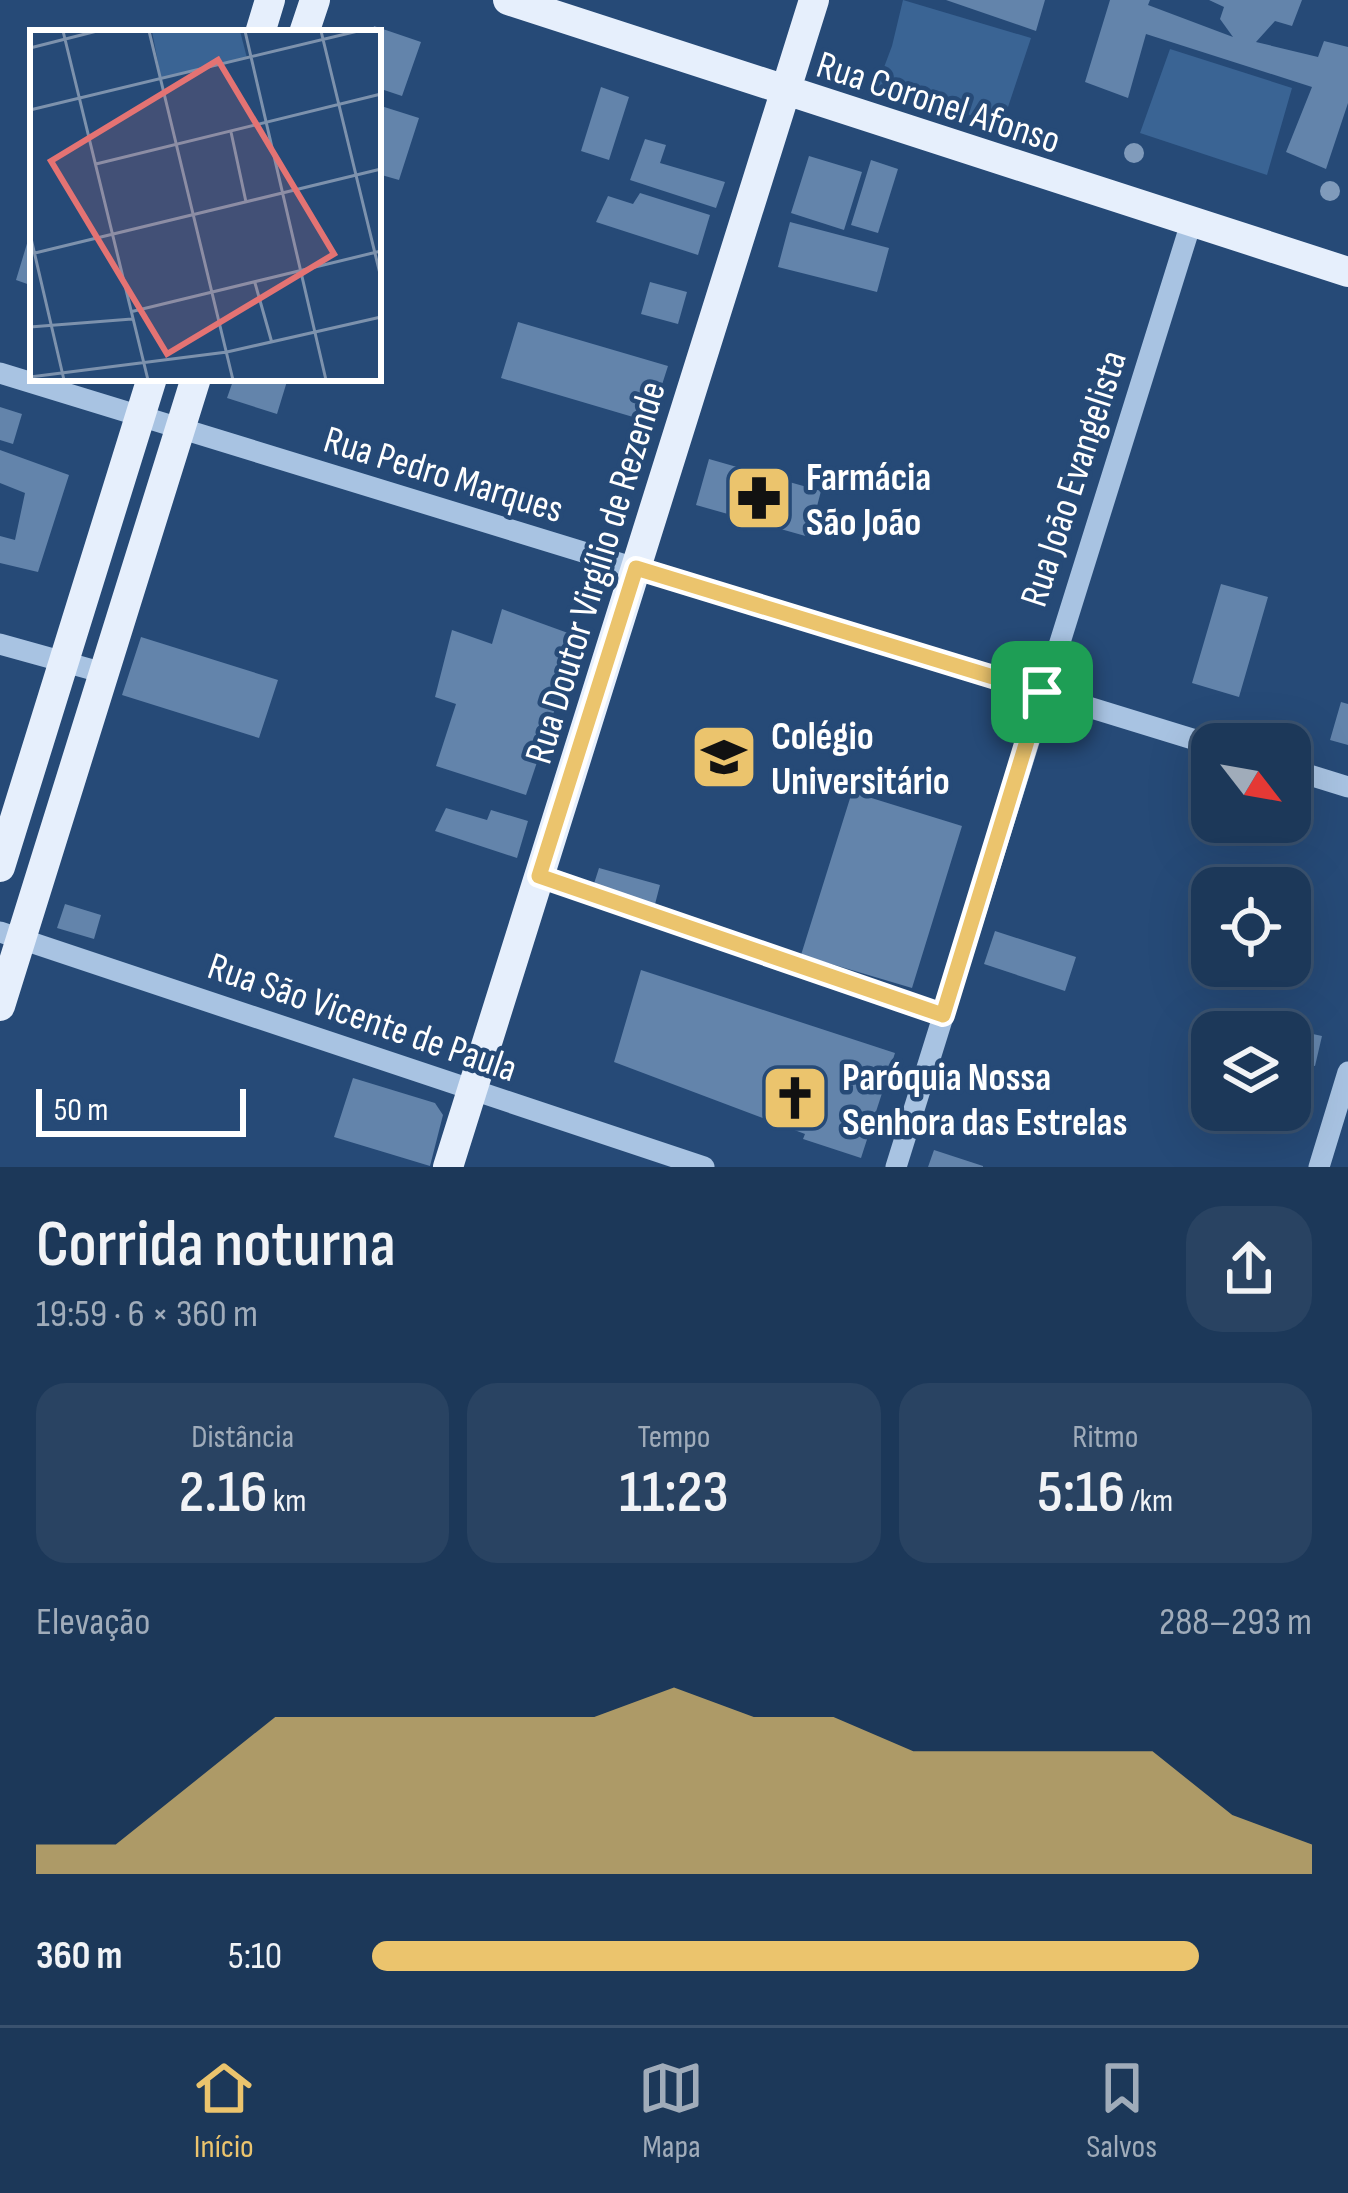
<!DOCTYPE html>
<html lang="pt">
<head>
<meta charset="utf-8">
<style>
  body { margin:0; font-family:"Sofia Sans Condensed",sans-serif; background:#294362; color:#f1f3f6; height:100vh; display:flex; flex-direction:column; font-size:45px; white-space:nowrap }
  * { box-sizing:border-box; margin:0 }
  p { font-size:39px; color:#a0acba }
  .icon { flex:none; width:66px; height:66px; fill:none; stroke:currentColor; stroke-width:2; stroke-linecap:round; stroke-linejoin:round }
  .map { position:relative; height:1167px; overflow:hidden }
  .drawer { display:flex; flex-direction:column; background:#1c3859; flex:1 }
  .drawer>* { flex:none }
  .needle { width:78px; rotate:121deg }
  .fabs { position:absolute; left:1191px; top:723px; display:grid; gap:24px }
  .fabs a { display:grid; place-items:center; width:120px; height:120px; border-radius:24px; background:#1c3859; box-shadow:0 12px 48px #0002,0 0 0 3px #3a526f; font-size:60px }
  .scale { position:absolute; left:36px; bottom:30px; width:210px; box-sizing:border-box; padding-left:12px; border:6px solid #fff; border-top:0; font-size:33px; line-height:42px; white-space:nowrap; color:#fff; -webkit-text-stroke:9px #264a77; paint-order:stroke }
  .pin { position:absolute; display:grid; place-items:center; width:102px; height:102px; color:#fff; margin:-51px; border-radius:24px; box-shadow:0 6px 18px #0006 }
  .round { display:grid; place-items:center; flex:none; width:126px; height:126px; border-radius:36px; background:#294362 }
  .overview { display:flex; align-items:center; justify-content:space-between; height:204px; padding:0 36px }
  h1 { font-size:66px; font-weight:600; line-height:90px }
  .figures { display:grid; grid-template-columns:repeat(3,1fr); gap:18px; height:204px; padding:12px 36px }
  .figures div { display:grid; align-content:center; border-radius:30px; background:#294362; text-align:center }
  .figures b { font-size:60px; font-weight:600 }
  .figures small { font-size:33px; font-weight:400 }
  .figures p { font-size:33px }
  .chart { height:336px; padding:24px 36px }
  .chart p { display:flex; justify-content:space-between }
  .chart svg { width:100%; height:216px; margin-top:12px; fill:#ebc46d; opacity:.7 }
  ul { padding:0 36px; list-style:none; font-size:39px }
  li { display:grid; grid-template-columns:192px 144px 1fr; align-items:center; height:90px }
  li i { height:30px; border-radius:15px; background:#ebc46d }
  .menu { display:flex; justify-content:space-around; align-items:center; height:168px; border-top:3px solid #3a526f; background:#1c3859; font-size:33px; color:#a0acba }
  .menu a { display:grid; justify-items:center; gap:6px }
  .menu .current { color:#ebc46d }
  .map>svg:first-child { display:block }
  .pitch { fill:#3a6494 }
  .building { fill:#6384ab }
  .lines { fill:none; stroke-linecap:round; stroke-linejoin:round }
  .minor { stroke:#a8c3e2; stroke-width:21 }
  .major { stroke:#e6effc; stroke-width:30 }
  .tree { fill:#809bbb }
  .route-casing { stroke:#fff; stroke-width:24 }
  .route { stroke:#ebc46d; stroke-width:15 }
  .labels { text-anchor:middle; stroke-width:9; stroke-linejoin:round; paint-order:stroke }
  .street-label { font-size:39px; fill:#fff; stroke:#264a77 }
  .poi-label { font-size:39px; font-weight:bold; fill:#fff; stroke:#264a77; text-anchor:start }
  .inset-road { fill:none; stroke:#7d92ad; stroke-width:3 }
  .view { fill:#e47373; fill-opacity:0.15; stroke:#e47373; stroke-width:6 }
  .inset-edge { fill:none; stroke:#fff; stroke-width:6 }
</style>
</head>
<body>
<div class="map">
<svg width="1348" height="1167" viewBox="0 0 1348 1167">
  <rect width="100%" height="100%" fill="#264a77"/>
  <path class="pitch" d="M903,0L1031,38L1002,125L877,86L892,46Z
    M1170,49L1292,88L1267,175L1140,133Z"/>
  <path class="building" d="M946,0H1045L1036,31Z
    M1110,0H1150L1148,5L1233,37L1220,19L1224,7L1209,0H1302L1292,26L1275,21L1256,42L1318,57L1324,41L1348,47V103L1326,169L1286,152L1312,87L1146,34L1128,98L1085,82Z
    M374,26L421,42L402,96L378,88V33H372Z
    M601,87L629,97L609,160L581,151Z
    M378,105L419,118L399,180L378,174Z
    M645,139L666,145L660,163L725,182L716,208L630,180Z
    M809,156L862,172L844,230L791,213Z
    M871,160L898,169L878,233L851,225Z
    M640,193L710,215L698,255L596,222L608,196L633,204Z
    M790,222L889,248L877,292L778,267Z
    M32,227H33V286L16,280Z
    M650,282L687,292L678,324L641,314Z
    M518,322L668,366L650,422L501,378Z
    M234,378H288L277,414L227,398Z
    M0,407L22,414L13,444L0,440Z
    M0,450L69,475L38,572L0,563V536L15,540L25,493L0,483Z
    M709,459L821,491L809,537L696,505Z
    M1221,584L1268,597L1239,697L1192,683Z
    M502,609L579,637L526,795L436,766L456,704L435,697L452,630L492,644Z
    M141,637L278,680L259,738L122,695Z
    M1341,702L1348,704V745L1330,740Z
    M852,792L962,826L912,988L801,955Z
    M446,808L487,820L491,810L528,821L517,858L435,831Z
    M599,868L660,885L654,908L592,890Z
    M65,904L101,915L94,939L57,928Z
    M995,931L1076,957L1065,991L984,964Z
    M641,970L895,1053L861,1158L803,1139L805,1134L614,1062Z
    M1266,1024L1322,1036L1315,1066L1290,1061V1032H1264Z
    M353,1078L435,1103L443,1115L430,1166L334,1137Z
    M934,1150L983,1166V1167H928Z"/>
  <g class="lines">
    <path class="minor" d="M0,373L1212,745
      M0,644L104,673
      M1290,769L1348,787
      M539,876L943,1015
      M0,932L704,1167
      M896,1167L1191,223
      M1319,1167L1348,1072"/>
    <path class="major" d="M508,0L1348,272
      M260,33L270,0
      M304,33L315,0
      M0,867L152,378
      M0,1006L196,378
      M448,1167L814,0"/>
  </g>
  <g class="tree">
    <circle cx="1134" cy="153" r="10"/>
    <circle cx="1330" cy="191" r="10"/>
  </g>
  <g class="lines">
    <defs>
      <path id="route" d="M636,568L1042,692L943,1015L539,876Z"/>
    </defs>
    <use href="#route" class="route-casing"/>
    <use href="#route" class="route"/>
  </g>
  <defs>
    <symbol id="pharmacy-square" viewBox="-11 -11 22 22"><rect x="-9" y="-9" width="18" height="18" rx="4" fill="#ebc46d" stroke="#264a77"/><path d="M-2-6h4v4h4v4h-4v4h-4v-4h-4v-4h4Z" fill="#111"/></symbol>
    <symbol id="school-square" viewBox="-11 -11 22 22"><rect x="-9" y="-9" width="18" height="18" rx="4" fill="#ebc46d" stroke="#264a77"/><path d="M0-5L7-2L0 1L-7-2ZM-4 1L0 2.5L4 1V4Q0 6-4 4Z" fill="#111"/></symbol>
    <symbol id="church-square" viewBox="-11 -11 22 22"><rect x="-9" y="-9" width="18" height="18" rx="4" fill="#ebc46d" stroke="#264a77"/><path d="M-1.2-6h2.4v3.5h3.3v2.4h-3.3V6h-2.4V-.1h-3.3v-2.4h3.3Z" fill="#111"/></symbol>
  </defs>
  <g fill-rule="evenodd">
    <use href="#pharmacy-square" x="721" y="460" width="76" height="76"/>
    <use href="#school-square" x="686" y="719" width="76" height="76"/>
    <use href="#church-square" x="757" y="1060" width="76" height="76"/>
  </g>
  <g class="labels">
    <g class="street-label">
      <text transform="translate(939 101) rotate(18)" y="14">Rua Coronel Afonso</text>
      <text transform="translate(444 473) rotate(17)" y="14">Rua Pedro Marques</text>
      <text transform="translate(1072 478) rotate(-72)" y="14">Rua João Evangelista</text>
      <text transform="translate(594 572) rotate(-73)" y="14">Rua Doutor Virgílio de Rezende</text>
      <text transform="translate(363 1016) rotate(19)" y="14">Rua São Vicente de Paula</text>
    </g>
    <g class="poi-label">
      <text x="806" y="490">Farmácia<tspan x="806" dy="45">São João</tspan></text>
      <text x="771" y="749">Colégio<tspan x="771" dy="45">Universitário</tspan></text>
      <text x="842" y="1090">Paróquia Nossa<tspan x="842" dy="45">Senhora das Estrelas</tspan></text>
    </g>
  </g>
  <g transform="translate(30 30)">
    <rect width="351" height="351" fill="#264a77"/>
    <path d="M122,1H210L217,28L131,48Z" fill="#3a6494"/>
    <path class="inset-road" d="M33,1L118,350M119,1L203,350M215,1L296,350M291,1L351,248M0,18L67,1M0,80L328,1M201,102L216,172M66,134L351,64M0,204L34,350M5,223L351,139M225,253L242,313M100,282L351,221M0,297L102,289M0,347L197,322L351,287"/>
    <path class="view" d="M188,30L304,224L137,324L21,131Z"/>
    <rect width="351" height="351" class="inset-edge"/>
  </g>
</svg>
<div class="fabs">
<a><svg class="needle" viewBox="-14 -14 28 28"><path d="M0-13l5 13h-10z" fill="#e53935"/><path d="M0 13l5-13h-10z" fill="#a0acba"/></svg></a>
<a><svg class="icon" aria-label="locate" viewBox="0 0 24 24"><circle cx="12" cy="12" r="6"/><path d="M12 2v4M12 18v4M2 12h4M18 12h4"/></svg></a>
<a><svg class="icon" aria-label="layers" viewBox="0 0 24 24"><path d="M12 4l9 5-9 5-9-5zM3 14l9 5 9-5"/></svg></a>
</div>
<div class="scale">50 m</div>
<div class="pin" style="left:1042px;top:692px;background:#1e9e55"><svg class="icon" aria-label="arrive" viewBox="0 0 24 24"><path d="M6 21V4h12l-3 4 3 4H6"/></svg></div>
</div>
<section class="drawer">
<div class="overview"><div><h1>Corrida noturna</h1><p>19:59 · 6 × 360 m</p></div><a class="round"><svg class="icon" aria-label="share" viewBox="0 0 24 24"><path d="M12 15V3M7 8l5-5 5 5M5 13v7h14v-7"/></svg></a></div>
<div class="figures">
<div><p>Distância</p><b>2.16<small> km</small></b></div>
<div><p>Tempo</p><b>11:23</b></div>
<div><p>Ritmo</p><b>5:16<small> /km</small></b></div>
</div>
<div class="chart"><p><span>Elevação</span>288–293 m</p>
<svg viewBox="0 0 160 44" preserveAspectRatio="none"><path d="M0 44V38L10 38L20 25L30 12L40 12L50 12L60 12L70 12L80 6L90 12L100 12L110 19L120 19L130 19L140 19L150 32L160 38V44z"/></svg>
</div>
<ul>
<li><b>360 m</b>5:10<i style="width:88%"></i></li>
</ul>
</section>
<nav class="menu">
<a class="current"><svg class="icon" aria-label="home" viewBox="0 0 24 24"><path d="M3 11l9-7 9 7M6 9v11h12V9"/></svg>Início</a>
<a><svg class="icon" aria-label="map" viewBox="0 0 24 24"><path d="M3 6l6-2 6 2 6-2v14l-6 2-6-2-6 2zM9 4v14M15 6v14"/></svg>Mapa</a>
<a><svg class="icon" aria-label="saved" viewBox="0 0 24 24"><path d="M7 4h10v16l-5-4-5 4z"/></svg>Salvos</a>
</nav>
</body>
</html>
